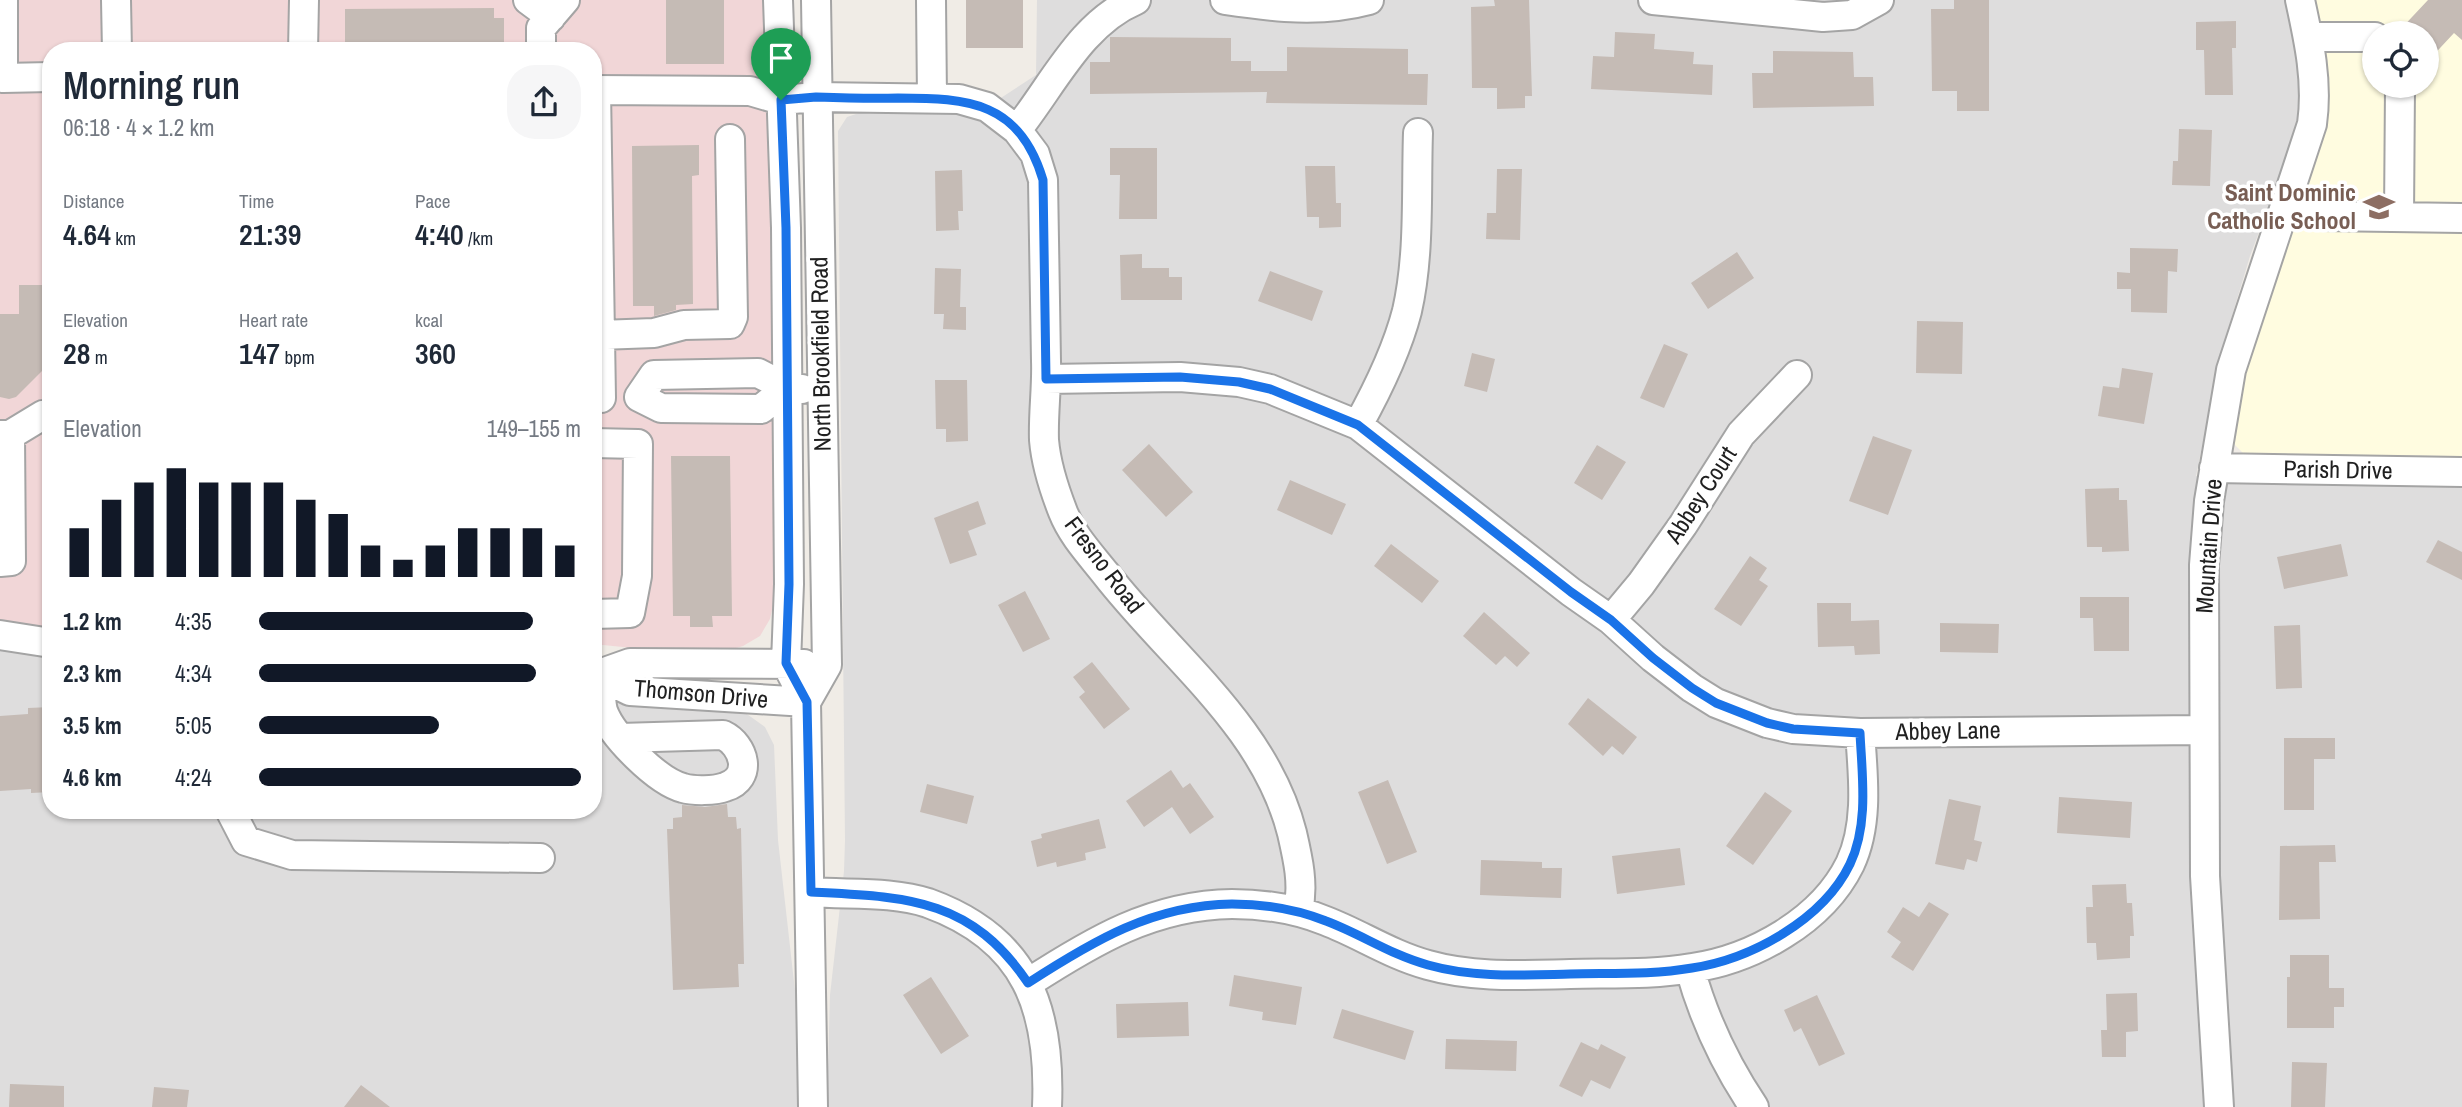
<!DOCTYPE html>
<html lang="en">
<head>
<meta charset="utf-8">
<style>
  body { margin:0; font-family:"Archivo Narrow",sans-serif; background:#f6f6f7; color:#1f2937; height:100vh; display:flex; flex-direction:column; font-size:26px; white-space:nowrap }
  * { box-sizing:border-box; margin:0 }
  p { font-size:23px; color:#747a83 }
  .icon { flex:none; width:38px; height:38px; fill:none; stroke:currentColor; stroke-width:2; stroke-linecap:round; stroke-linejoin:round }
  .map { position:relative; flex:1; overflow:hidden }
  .details { position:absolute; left:42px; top:42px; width:560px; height:777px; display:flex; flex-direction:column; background:#fff; border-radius:28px; box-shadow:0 2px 5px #0004 }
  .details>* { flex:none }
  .controls { position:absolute; left:2362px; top:21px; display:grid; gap:14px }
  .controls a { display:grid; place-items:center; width:77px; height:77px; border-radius:50%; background:#fff; box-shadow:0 2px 5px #0004; font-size:35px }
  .pin { position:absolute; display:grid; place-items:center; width:60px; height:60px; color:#fff; margin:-72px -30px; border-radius:50% 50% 50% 0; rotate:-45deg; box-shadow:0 0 7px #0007 }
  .pin .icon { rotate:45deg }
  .round { display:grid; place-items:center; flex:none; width:74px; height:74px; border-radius:28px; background:#f6f6f7 }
  .head { display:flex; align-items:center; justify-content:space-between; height:119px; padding:0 21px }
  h1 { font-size:38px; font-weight:600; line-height:52px }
  .stats { display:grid; grid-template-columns:repeat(3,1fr); gap:10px; height:119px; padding:7px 21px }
  .stats div { display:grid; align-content:center }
  .stats b { font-size:30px; font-weight:600 }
  .stats small { font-size:19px; font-weight:400 }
  .stats p { font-size:19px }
  .chart { height:196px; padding:14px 21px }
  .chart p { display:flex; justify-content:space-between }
  .chart svg { width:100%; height:126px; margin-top:7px; stroke:#111827; stroke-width:6 }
  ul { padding:0 21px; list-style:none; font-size:23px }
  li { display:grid; grid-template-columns:112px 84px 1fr; align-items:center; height:52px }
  li i { height:18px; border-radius:9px; background:#111827 }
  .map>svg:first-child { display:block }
  .residential { fill:#dedddd }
  .commercial { fill:#f1d6d7 }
  .education { fill:#fffce0; fill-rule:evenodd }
  .building { fill:#c5bbb5 }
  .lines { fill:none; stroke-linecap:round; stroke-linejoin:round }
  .minor-casing { stroke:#a4a4a4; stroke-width:32 }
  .minor { stroke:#fff; stroke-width:28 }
  .route-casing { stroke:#fff; stroke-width:14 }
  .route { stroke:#1a73e8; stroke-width:9 }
  .labels { text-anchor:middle; stroke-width:7; stroke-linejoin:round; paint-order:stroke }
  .education-label { font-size:24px; font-weight:bold; fill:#785e54; stroke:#fff; text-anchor:end }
  .street-label { font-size:24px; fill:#202020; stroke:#fff }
</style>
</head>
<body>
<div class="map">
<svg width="2462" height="1107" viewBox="0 0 2462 1107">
  <rect width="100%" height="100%" fill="#f0ece6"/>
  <path class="residential" d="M1037,0H2291L2302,94L2296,135L2250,256L2223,346L2196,476L2462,479V1107H827L830,995L844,871L845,841L838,131L847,117L871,109L978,113L1036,75Z
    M0,647L51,657V810H593V701L658,707L720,706L744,712L765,727L774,745L778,840L801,1044V1107H0Z"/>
  <path class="commercial" d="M0,0H764L771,208L774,601L770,619L760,636L743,646L726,651L673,652L593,644V51H51V630L0,622Z"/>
  <path class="education" d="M2311,0H2462V456L2244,454L2231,441L2235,395L2308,177ZM2375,33H2427V86H2375Z"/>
  <path class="building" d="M666,0H724V64H666Z
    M966,0H1023V48H966Z
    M1494,0H1529L1532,96H1525V108L1497,109V88H1472L1471,7L1495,6Z
    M1954,0H1989V111H1957V91H1932L1931,9H1954Z
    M2428,0H2462V40L2454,33L2427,62V33H2397Z
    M494,8V18H504V51H345V9Z
    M2236,21V48H2232L2233,95H2205L2204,50H2196V22Z
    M1615,32L1655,34L1654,49L1694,52L1693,64L1713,65L1712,95L1591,89L1593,56L1614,57Z
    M1110,37L1231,38V61H1251V71H1287V47L1408,49V74H1428L1427,105L1266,103L1267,92L1090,94V62H1110Z
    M1773,51L1853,52L1854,77H1873L1874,106L1753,108L1752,73H1773Z
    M2179,129L2212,130L2210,186L2172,185L2173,161H2178Z
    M699,145V175L692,176L693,304L676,305V310L654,316V306H633L632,146Z
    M1110,148H1157V219H1119L1120,175H1110Z
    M1305,166H1335L1336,203H1341V227L1319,228V217H1307Z
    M1497,169H1522L1520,240L1486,239L1487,213H1496Z
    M962,170L963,211H958L959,230L936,231L935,171Z
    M2130,248L2178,249L2177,272L2168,271L2167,313L2131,312V289H2117V272L2130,273Z
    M1737,252L1754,278L1708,309L1691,283Z
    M1142,254V268H1169V277H1182V300H1121L1120,255Z
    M935,268L961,269L960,307H966V330L943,329L944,314H934Z
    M1270,271L1323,291L1312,321L1258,301Z
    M19,285H51V362L16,397L9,399L0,397V314H19Z
    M1917,321L1963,322L1962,374L1916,373Z
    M1664,344L1688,354L1664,408L1640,398Z
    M1472,353L1495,359L1487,392L1464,386Z
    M2122,368L2153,373L2144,424L2098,416L2103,386L2119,388Z
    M935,380H967L968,441L946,442V429H936Z
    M1873,436L1912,450L1888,515L1849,501Z
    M1149,444L1193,492L1166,517L1122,470Z
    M1597,445L1626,462L1602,500L1574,483Z
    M671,456H730L732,616H712L713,627H690V616H673Z
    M1290,480L1346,504L1332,535L1277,510Z
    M2119,488V500H2127L2129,551L2102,552V547H2087L2085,489Z
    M978,501L986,524L968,531L977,555L950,564L934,518Z
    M2438,540L2462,552V580L2426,562Z
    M1391,544L1439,581L1422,603L1374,566Z
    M2341,544L2348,576L2284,589L2277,557Z
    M1750,556L1767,568L1759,580L1768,586L1741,626L1714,609Z
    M1025,591L1050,639L1023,652L998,605Z
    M2080,597H2129V651H2094L2093,618H2080Z
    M1817,603H1851V621L1879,620L1880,654L1855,655L1854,646L1818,647Z
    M1484,612L1530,653L1517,667L1505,656L1496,665L1463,636Z
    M1940,623L1999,624L1998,653L1940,652Z
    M2300,625L2302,688L2276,689L2274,626Z
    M1092,662L1130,709L1104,729L1079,697L1085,692L1073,677Z
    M1588,698L1637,737L1623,755L1612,746L1603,756L1568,724Z
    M51,707V792L31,793V789L0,791V716L28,714V708Z
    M2284,738H2335V759H2314V810H2284Z
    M1171,770L1183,788L1190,783L1214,817L1190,834L1172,807L1144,827L1126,801Z
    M1388,780L1417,852L1387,864L1358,792Z
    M927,784L974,796L967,824L920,812Z
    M1765,792L1792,811L1753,865L1726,846Z
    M2059,797L2132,802L2130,838L2057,833Z
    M1949,799L1981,806L1974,840L1982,842L1977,862L1967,859L1964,870L1935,864Z
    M727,804L728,817H736L737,829L741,828L744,964H738L739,987L673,990L667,829H673V818L682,817V805L705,807Z
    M1099,819L1106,848L1085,853L1086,860L1057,867L1056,862L1037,867L1031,841L1042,838L1041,834Z
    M2335,845L2336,862H2319L2320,919L2279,920L2280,846Z
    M1680,848L1685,885L1617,894L1612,856Z
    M1481,860L1542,862V868H1562L1561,898L1480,895Z
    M2126,884L2127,903H2132L2134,936H2130V958L2097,960L2096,943H2087L2086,907H2093L2092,885Z
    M1929,902L1949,914L1913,971L1891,957L1901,942L1887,932L1903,907L1919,917Z
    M2290,955H2329V988H2344V1007H2334V1028H2287V977H2290Z
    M1234,975L1302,987L1296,1025L1262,1020L1263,1012L1229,1006Z
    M931,977L969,1036L941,1054L903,995Z
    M2137,993L2138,1031L2126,1032V1057H2102L2101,1030H2107L2106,994Z
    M1817,995L1845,1054L1819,1066L1801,1028L1794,1032L1784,1010Z
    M1188,1002L1189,1036L1117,1038L1116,1004Z
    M1342,1009L1414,1031L1405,1060L1333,1038Z
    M1446,1039L1517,1041L1516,1071L1445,1069Z
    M1581,1042L1598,1050L1601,1044L1626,1057L1610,1089L1591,1080L1582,1097L1559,1086Z
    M2292,1062L2327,1063L2325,1107H2291Z
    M10,1084L64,1086V1107H9Z
    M361,1085L377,1097L390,1107H344Z
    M154,1087L189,1090L187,1107H152Z"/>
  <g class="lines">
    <defs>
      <path id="minor" d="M3,0V78L51,77
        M116,0L117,51
        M528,0L551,17
        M778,0L786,228L789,584L786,663L806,702L813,1107
        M931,0L932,98
        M1225,0C1273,7 1321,13 1369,0
        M1653,0L1823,17L1852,15L1879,0
        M2308,37H2375
        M303,51L304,0
        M541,51V28L565,0
        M593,90L750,91L781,100L816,97L959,99L987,107L1017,130L1035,154L1043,180C1044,240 1045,300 1046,361C1047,387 1043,414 1044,440C1046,464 1054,489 1063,512C1072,535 1090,554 1105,573C1170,657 1265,726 1292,833C1298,859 1304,885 1298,911
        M596,90L601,398
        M1017,130C1053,85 1081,23 1136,0
        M2288,200L2322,216L2462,218
        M2399,217L2400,86
        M600,335L654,333L684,325L730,324L733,317L730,139
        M1046,379L1180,377L1239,382L1270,389L1358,425L1571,592L1611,620L1653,658L1692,688L1716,703L1767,723L1793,729L1860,733L2202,730
        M787,388L761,409L661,408L639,397L654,375L758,373L787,388L802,389
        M1358,425C1378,389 1397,350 1407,311C1420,254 1416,191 1418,133
        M0,435H10L43,415L51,421
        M593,443L638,444L637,576L630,613L593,614
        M2214,468L2462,472
        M0,562L11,561L10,435
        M1611,620L1641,584L1683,525L1741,434L1797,375
        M0,635L51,643
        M593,673L630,691L806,702
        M599,674C601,686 600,700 603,711C612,736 657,781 683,788C693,791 715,791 725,787C754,778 744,745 723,735L620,738
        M599,674L630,663L804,664
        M806,702L827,665L816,0
        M230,810L246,841L292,855L540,858
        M811,892C848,895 892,891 928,903C1027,939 1051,1009 1047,1107
        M1690,969C1704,1019 1725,1064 1754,1107
        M1028,983C1093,941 1153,905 1232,904C1264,904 1296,909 1326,921C1360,934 1391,955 1428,965C1474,978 1522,975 1570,974C1610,973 1652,975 1692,968C1753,959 1822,921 1850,864C1869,824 1863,775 1860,733
        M2219,1107L2205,876L2204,565L2209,501L2231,370L2312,124C2318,82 2309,41 2300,0"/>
    </defs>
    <use href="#minor" class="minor-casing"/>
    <use href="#minor" class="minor"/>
  </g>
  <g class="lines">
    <defs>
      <path id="route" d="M816,97C843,98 871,99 898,98C969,98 1020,102 1043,180L1046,379L1180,377L1239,382L1270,389L1358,425L1571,592L1611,620L1653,658L1692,688L1716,703L1767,723L1793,729L1860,733C1862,775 1869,824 1850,864C1823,920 1751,959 1692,968C1652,975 1610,973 1570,974C1522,975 1474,978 1428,965C1391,955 1361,934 1326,921C1296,909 1264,904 1232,904C1153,905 1093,941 1028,983C970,897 905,897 811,892L807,702L786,663L789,584L786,228L781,100Z"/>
    </defs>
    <use href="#route" class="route-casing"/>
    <use href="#route" class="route"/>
  </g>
  <defs>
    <symbol id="school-bare" viewBox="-9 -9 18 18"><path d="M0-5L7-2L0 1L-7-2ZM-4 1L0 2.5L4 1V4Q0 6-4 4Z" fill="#8d6e63" stroke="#fff" stroke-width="2.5" paint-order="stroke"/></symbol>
  </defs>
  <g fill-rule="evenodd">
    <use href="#school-bare" x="2357" y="185" width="44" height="44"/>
  </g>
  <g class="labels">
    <g class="education-label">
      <text x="2356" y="201">Saint Dominic<tspan x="2356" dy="28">Catholic School</tspan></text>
    </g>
    <g class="street-label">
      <text transform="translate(821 354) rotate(-91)" y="8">North Brookfield Road</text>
      <text transform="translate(2338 470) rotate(1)" y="8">Parish Drive</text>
      <text transform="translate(1701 495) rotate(-57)" y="8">Abbey Court</text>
      <text transform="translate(2209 546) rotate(-86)" y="8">Mountain Drive</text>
      <text transform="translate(1104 565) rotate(53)" y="8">Fresno Road</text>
      <text transform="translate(701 694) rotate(5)" y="8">Thomson Drive</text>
      <text transform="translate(1948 731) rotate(-1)" y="8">Abbey Lane</text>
    </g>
  </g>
</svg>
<div class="controls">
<a><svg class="icon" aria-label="locate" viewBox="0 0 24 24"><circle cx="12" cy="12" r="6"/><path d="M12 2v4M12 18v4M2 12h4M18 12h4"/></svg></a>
</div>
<div class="pin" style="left:781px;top:100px;background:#1e9e55"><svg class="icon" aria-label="arrive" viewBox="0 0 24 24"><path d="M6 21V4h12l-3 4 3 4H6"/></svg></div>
<section class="details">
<div class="head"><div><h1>Morning run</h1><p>06:18 · 4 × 1.2 km</p></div><a class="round"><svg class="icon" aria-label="share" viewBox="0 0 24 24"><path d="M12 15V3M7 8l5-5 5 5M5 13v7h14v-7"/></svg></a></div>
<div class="stats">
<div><p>Distance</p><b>4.64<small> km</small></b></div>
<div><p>Time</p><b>21:39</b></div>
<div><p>Pace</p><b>4:40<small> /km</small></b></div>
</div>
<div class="stats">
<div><p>Elevation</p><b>28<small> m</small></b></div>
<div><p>Heart rate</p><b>147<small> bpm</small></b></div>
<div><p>kcal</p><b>360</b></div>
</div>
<div class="chart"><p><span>Elevation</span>149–155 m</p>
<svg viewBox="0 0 160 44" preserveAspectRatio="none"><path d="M5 44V27M15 44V17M25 44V11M35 44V6M45 44V11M55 44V11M65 44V11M75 44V17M85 44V22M95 44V33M105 44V38M115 44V33M125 44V27M135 44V27M145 44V27M155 44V33"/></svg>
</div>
<ul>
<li><b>1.2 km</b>4:35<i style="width:85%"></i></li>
<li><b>2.3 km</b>4:34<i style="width:86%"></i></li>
<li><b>3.5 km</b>5:05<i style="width:56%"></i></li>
<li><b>4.6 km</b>4:24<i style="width:100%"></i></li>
</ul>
</section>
</div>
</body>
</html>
